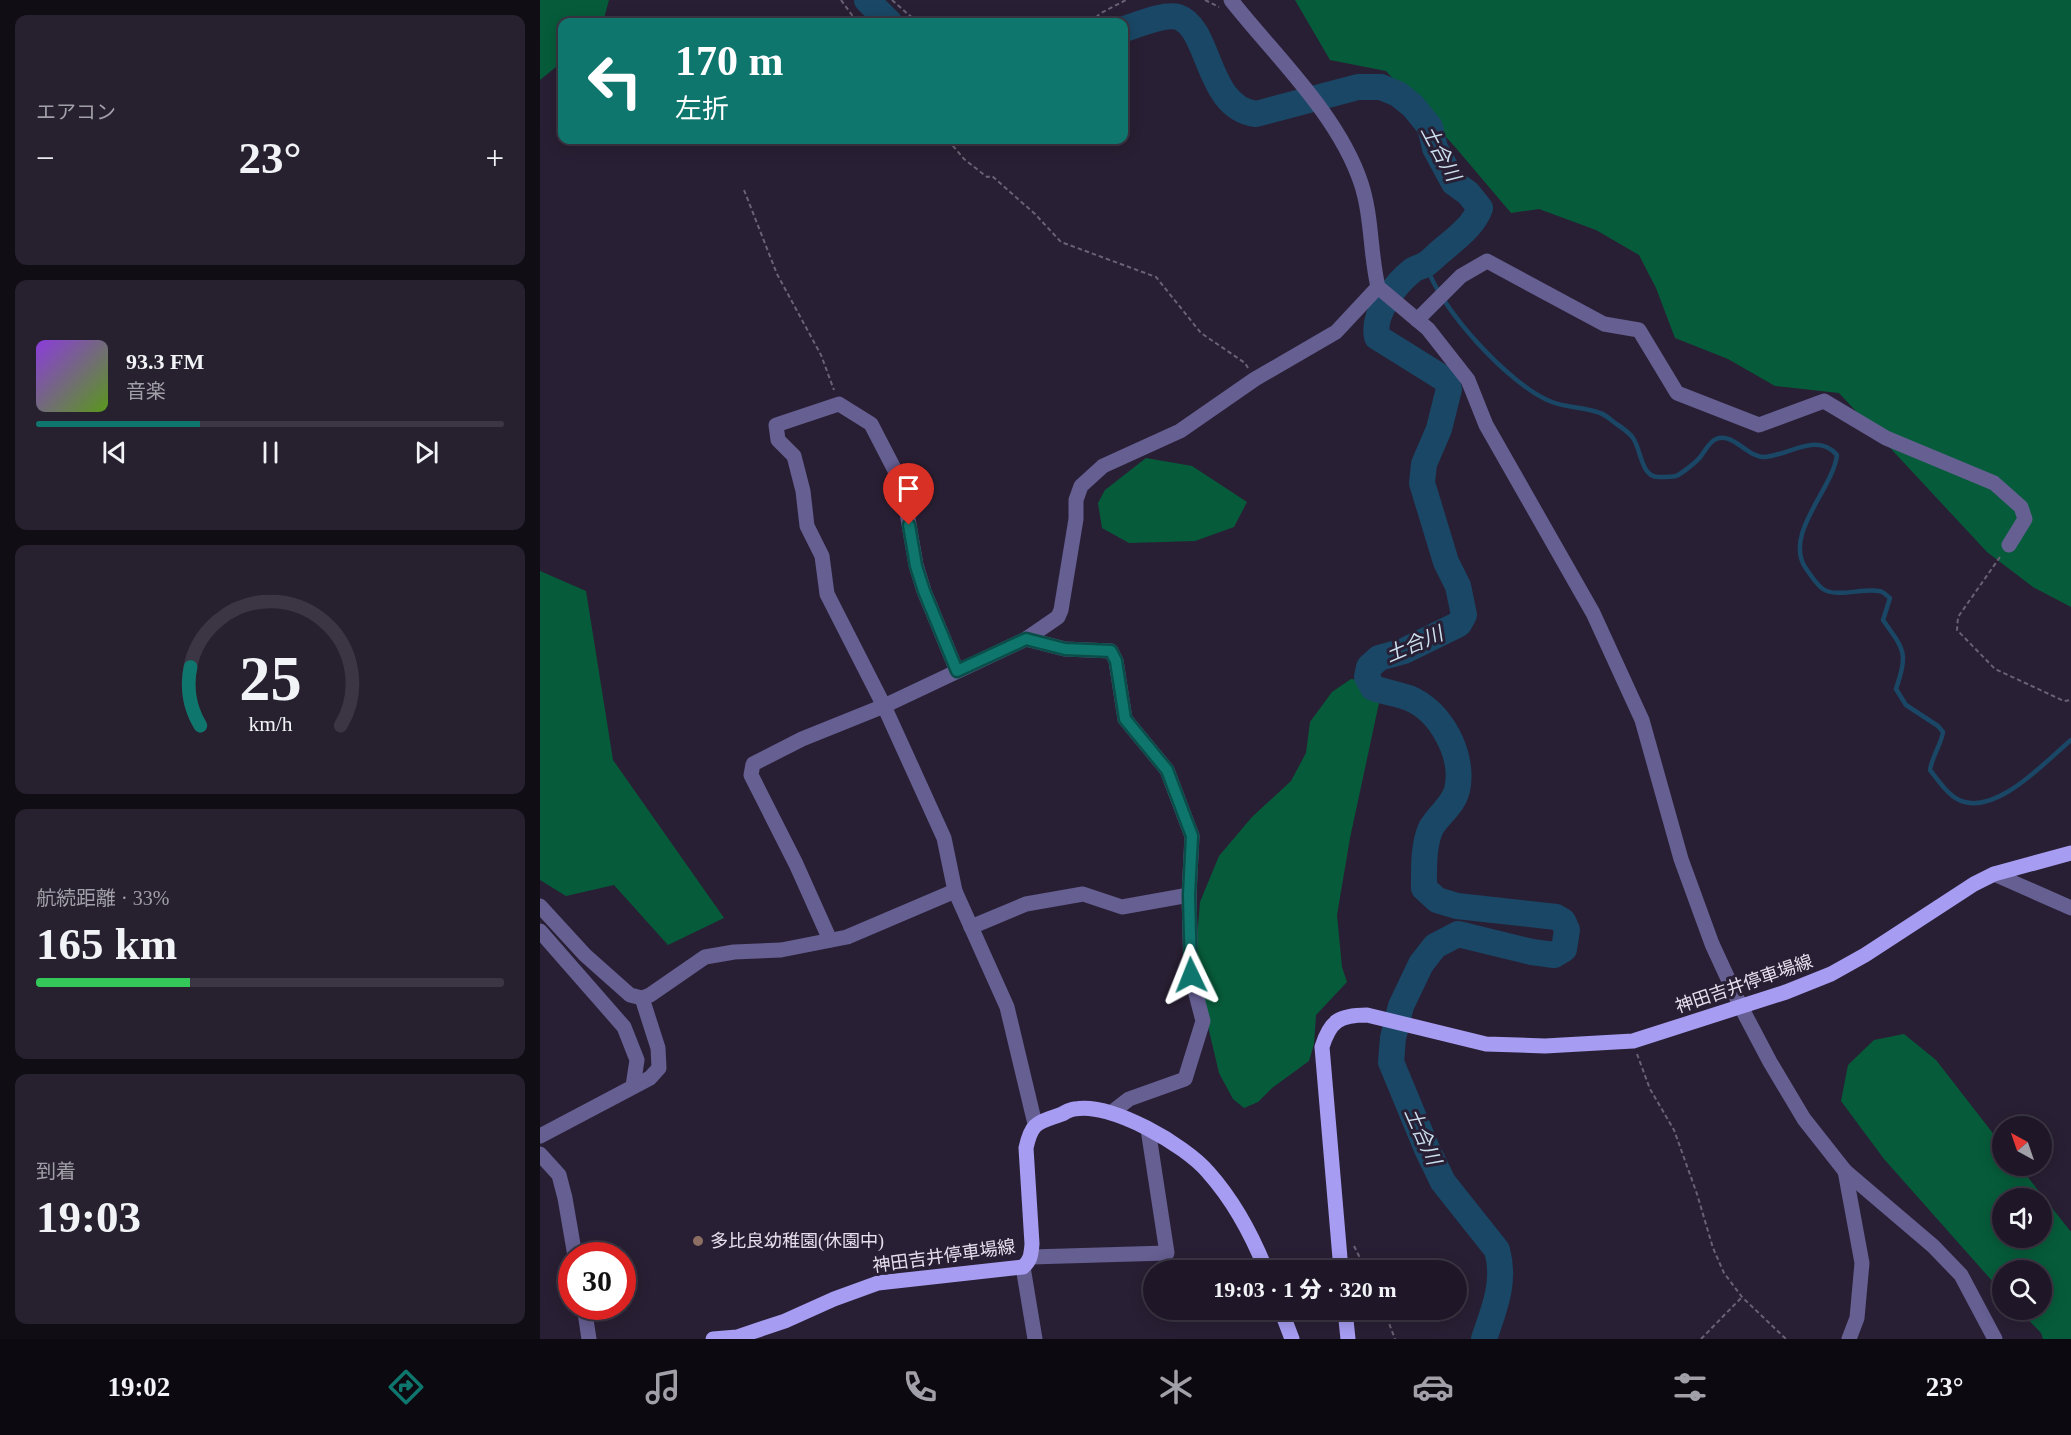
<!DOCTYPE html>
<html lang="ja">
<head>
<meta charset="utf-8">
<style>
  :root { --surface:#1f1727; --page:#27202f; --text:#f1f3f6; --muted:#a19fa7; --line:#3c3644; --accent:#0f766e }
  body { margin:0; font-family:"Times New Roman","Noto Sans JP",serif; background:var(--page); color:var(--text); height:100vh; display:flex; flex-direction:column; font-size:22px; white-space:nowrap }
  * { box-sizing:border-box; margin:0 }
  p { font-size:20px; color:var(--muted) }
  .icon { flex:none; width:33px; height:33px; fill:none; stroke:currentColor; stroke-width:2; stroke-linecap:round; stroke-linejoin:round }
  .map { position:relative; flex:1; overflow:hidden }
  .sheet { display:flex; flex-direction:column; gap:15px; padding:15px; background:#110d15; width:540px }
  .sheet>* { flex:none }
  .banner { position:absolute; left:18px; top:18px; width:570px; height:126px; border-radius:12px; box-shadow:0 3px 15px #0003,0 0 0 2px var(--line); background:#0f766e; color:#fff; overflow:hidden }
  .needle { width:39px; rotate:320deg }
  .controls { position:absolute; left:1452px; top:1116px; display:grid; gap:12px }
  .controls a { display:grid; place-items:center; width:60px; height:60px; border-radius:50%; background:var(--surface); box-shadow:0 3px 15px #0003,0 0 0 2px var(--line); font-size:30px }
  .speed { position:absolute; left:18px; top:1242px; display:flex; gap:12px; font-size:30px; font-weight:700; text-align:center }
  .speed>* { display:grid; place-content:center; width:78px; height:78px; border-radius:50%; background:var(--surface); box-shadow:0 3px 15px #0003,0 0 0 2px var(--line); line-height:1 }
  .speed .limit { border:9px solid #d22; background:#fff; color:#111 }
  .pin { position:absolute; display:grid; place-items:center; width:51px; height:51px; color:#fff; margin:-62px -26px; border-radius:50% 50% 50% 0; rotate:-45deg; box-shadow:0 0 6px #0007 }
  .pin .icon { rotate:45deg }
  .me { position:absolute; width:66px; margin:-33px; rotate:358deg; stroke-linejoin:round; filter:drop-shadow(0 0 4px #0008) }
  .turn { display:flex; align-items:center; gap:21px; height:126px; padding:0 18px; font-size:27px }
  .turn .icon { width:78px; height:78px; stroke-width:2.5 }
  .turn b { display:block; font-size:42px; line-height:51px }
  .big { font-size:45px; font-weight:800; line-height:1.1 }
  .sheet .card { flex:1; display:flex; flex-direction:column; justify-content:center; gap:9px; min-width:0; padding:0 21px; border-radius:12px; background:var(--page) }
  .sheet .dial { align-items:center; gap:0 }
  .dial svg { height:156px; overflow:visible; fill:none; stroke:var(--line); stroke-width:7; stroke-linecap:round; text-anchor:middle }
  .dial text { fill:var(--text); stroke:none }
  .song { display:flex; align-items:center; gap:18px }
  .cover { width:72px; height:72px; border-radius:9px; background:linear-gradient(135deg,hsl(270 70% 55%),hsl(90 70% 35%)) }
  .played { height:6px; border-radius:3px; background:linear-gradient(90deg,var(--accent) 35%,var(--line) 35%) }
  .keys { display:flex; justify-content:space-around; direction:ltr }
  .heat { display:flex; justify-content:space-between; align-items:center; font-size:33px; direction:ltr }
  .charge { height:9px; border-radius:4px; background:linear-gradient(90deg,#34c759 33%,var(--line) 0) }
  .trip { position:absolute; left:603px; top:1260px; width:324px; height:60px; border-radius:30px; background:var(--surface); box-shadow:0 3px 15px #0003,0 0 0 2px var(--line); font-weight:800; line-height:60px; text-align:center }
  .tab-bar { display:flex; height:96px; justify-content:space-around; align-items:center; background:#0c0910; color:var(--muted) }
  .tab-bar .icon { width:42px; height:42px }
  .tab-bar .selected { color:var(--accent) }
  .tab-bar b { font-size:27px; color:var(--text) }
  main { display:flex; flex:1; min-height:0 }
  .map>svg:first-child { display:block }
  .forest { fill:#065c3a; fill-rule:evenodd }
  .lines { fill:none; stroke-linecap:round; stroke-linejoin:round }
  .stream { stroke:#194765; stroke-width:4.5 }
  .river { stroke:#194765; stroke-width:26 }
  .path { stroke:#6a6174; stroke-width:2; stroke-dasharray:4.5 3; stroke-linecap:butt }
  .minor { stroke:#655f92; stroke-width:15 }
  .major { stroke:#a69cf1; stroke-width:15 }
  .route-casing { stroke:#0a4d48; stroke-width:15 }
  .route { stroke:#0f766e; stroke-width:10 }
  .education-dot { fill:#8d6e63; stroke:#291f34; stroke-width:2 }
  .labels { text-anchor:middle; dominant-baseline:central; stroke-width:6; stroke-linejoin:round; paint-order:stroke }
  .street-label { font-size:18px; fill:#e5dfed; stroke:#291f34 }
  .poi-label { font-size:18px; fill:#e5dfed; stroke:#291f34; text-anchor:start }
  .water-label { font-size:20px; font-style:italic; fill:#cbdfee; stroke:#291f34 }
</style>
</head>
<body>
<main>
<section class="sheet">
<div class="card"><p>エアコン</p>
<div class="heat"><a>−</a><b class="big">23°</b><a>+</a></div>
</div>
<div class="card">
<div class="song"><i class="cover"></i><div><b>93.3 FM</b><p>音楽</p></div></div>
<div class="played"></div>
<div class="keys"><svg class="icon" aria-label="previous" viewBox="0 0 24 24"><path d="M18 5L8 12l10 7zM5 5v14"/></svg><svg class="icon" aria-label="pause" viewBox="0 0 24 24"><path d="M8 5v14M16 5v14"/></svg><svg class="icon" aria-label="next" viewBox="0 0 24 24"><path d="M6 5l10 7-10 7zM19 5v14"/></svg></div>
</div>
<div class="card dial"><svg viewBox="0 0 100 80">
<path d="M14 69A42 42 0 1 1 86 69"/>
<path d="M14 69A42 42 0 0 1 9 39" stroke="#0f766e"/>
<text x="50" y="56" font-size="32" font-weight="700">25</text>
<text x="50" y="72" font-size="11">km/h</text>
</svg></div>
<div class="card"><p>航続距離 · 33%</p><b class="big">165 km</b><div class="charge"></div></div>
<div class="card"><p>到着</p><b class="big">19:03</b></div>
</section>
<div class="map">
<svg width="1531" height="1339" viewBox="0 0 1531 1339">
  <rect width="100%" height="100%" fill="#291f34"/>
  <!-- forest -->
  <g class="forest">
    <polygon points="0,0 69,0 63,22 22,22 22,62 0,80"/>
    <polygon points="755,0 1531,0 1531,607 1493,587 1447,552 1299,393 1235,386 1188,359 1135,338 1116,288 1099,255 1056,230 999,209 971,213 916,148 846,71 790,60"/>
    <polygon points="606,458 652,466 707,502 694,527 655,541 589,543 562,528 558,503 565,490"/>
    <polygon points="0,571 46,591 73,760 184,918 128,945 74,885 26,896 0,880"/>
    <polygon points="811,679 833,682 839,703 810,838 797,915 802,967 807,982 776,1015 774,1044 769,1061 732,1088 718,1102 704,1108 693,1099 679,1073 664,1009 656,952 660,902 679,856 712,817 751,781 766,753 770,722 792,692"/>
    <path d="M 1364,1034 L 1396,1060 L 1462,1145 L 1462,1166 L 1479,1166 L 1531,1232 L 1531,1339 L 1503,1339 L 1501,1333 L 1479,1310 L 1502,1310 L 1502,1270 L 1462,1270 L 1462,1292 L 1344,1159 L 1301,1101 L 1308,1065 L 1334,1040 ZM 1502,1198 L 1502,1238 L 1462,1238 L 1462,1198 Z"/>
  </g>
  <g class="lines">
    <!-- stream -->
    <path class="stream" d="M 886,264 C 898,307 970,386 1012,402 C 1027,408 1045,407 1060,413 C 1066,415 1071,420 1075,423 C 1081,427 1089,432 1093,438 C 1101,449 1101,477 1118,477 C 1123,477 1132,477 1136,476 C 1141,474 1158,461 1161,456 C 1165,451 1169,442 1176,439 C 1193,432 1208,458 1225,457 C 1249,455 1277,432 1297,455 C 1293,489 1244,533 1265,567 C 1269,573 1277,585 1283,589 C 1296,598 1323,588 1339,591 C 1343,591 1347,596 1350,598 L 1343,620 C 1365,651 1368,652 1356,689 L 1366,705 L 1398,726 L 1403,732 C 1401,745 1392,756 1390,770 C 1398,780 1407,794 1419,800 C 1455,817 1505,762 1531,740"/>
    <!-- river -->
    <g class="river">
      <polyline points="327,0 349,22"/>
      <path d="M 584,29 C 597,25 624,13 638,17 C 671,28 666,108 716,114 L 818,87 L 841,87 L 858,94 L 873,106 L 890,127 L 895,148 L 914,183 L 928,193 L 940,208 C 933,227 915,239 900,252 C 895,256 891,261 886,264 C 882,267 877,267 873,270 C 855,284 832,314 837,337 L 906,380 L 909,389 L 899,429 L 884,464 L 882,483 L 906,562 L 918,586 L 924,615 L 919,624 L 864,651 L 839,658 L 829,667 L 827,677 L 833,688 C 845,692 857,694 869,698 C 901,711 925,756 917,790 C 913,806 898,815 891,828 C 883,845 884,870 884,888 L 897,900 L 917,906 L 1016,917 L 1023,921 L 1027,930 L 1024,949 L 1014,955 L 992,952 L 918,934 L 895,946 L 881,964 L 861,1006 L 853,1038 L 851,1062 L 887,1149 L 903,1182 L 957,1250 C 966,1282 954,1309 944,1339"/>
    </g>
    <!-- path -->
    <g class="path">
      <polyline points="301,0 317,22"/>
      <polyline points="352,0 377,22"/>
      <polyline points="665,0 679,7"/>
      <polyline points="550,22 561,13 586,0"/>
      <polyline points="408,140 424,159 447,177 452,176 495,214 521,242 616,277 661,333 705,363 708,368"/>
      <polyline points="204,190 237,274 281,355 294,390"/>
      <polyline points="1460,557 1418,617 1417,630 1455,669 1524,701 1531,700"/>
      <polyline points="1097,1054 1110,1089 1134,1130 1157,1194 1173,1248 1184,1273 1202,1297 1246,1339"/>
      <polyline points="814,1246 826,1270"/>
      <polyline points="844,1310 855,1339"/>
      <polyline points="1161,1339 1202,1297"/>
    </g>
    <!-- minor -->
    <g class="minor">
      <path d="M 691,0 C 735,56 798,114 821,183 C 832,216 830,253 838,287 L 888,329 L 928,380 L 946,425 L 1053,613 L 1102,720 L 1141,859 L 1172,944 L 1201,1007 L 1230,1062 L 1264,1119 L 1305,1171 L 1393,1246 L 1421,1275 L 1455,1339"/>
      <polyline points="877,320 921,276 947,261 1064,324 1099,330 1137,393 1219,425 1284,401 1346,438 1454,483 1481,507 1485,519 1469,545"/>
      <polyline points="486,639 525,649 571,651 576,661 585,719 627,770 652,836 649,895 651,975 663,1021 645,1079 589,1099 571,1113"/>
      <polyline points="417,671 384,591 376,565 362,484 331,424 299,404 236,425 238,440 254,456 263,491 267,526 282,556 287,594 344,706 404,838 415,891 467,1007 495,1124"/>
      <polyline points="1454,874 1531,908"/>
      <polyline points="0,906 45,955 90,995 102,998 110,995 165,957 194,952 241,950 307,937 415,891"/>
      <polyline points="431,927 486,904 543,894 582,907 649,895"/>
      <polyline points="0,931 84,1027 97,1060 93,1086"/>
      <polyline points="290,940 256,864 211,775 213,764 262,739 344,706 486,639 518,617 521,610 536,519 536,500 541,486 563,466 640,431 715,379 796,332 838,287"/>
      <polyline points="0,1136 110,1078 119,1068 118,1048 102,998"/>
      <polyline points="0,1154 19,1175 25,1198 35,1256"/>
      <polyline points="1305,1171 1322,1263 1317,1318 1309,1339"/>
      <polyline points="491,1257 627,1253 608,1129"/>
      <polyline points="483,1267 495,1339"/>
      <polyline points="44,1306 49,1339"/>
    </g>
    <!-- major -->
    <g class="major">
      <path d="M 801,1270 L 782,1047 C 790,1021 799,1015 827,1015 L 946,1044 L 1005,1046 L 1093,1041 L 1246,992 L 1291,974 L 1325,955 L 1434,884 L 1454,874 L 1531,853"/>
      <polyline points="741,1310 752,1339"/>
      <polyline points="805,1310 808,1339"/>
      <path d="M 173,1339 L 197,1337 L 245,1321 L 294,1299 L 338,1283 L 483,1267 C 491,1260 491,1254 492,1244 L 486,1148 C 492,1121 498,1123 522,1114 C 526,1112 530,1109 535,1109 C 571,1102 645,1145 668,1172 C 694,1201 712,1235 726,1270"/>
    </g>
  </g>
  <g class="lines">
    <defs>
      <polyline id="route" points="369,525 376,566 384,591 417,671 486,639 525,649 571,651 576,661 585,719 627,770 652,836 649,895 651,975"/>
    </defs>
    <!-- route casing -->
    <use href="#route" class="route-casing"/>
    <!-- route -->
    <use href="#route" class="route"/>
  </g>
  <!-- markers -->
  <circle class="education-dot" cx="158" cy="1241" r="6"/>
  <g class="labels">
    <!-- street labels -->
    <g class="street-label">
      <text transform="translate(1204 984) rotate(-19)">神田吉井停車場線</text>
      <text transform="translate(404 1256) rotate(-8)">神田吉井停車場線</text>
    </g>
    <!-- poi labels -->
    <g class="poi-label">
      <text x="170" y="1241">多比良幼稚園(休園中)</text>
    </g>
    <!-- water labels -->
    <g class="water-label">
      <text transform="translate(901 153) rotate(62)">土合川</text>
      <text transform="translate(874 644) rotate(-23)">土合川</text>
      <text transform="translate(883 1136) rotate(66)">土合川</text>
    </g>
  </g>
</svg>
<div class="controls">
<a><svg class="needle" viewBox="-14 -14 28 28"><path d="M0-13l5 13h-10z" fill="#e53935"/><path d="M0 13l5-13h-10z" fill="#a19fa7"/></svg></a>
<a><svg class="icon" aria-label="sound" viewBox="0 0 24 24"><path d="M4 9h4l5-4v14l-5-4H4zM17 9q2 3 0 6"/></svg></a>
<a><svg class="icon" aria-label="search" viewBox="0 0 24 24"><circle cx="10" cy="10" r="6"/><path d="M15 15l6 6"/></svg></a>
</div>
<div class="speed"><div class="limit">30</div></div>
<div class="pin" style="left:369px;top:525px;background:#d93025"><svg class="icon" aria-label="arrive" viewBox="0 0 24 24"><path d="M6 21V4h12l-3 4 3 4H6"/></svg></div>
<svg class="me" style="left:651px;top:975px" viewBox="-20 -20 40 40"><path d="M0-17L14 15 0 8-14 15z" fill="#0f766e" stroke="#fff" stroke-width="4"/></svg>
<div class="trip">19:03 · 1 分 · 320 m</div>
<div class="banner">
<div class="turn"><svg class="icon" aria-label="left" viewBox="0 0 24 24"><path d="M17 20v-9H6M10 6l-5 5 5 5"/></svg><div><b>170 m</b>左折</div></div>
</div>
</div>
</main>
<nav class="tab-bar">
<b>19:02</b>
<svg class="icon selected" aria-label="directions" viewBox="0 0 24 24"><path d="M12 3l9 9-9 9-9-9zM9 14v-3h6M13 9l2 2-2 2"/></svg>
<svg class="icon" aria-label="music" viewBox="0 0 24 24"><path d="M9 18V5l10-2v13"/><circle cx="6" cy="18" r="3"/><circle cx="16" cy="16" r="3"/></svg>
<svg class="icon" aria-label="phone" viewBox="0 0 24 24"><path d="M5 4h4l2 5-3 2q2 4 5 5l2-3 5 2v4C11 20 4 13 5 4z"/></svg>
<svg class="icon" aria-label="climate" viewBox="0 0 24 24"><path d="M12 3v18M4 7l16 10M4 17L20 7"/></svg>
<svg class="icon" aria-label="car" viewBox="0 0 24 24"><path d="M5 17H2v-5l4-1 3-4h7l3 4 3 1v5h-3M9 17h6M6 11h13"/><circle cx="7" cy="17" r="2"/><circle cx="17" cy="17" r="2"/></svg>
<svg class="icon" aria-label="filters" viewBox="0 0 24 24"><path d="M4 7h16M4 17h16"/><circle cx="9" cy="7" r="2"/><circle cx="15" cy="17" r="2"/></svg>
<b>23°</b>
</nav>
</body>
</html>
